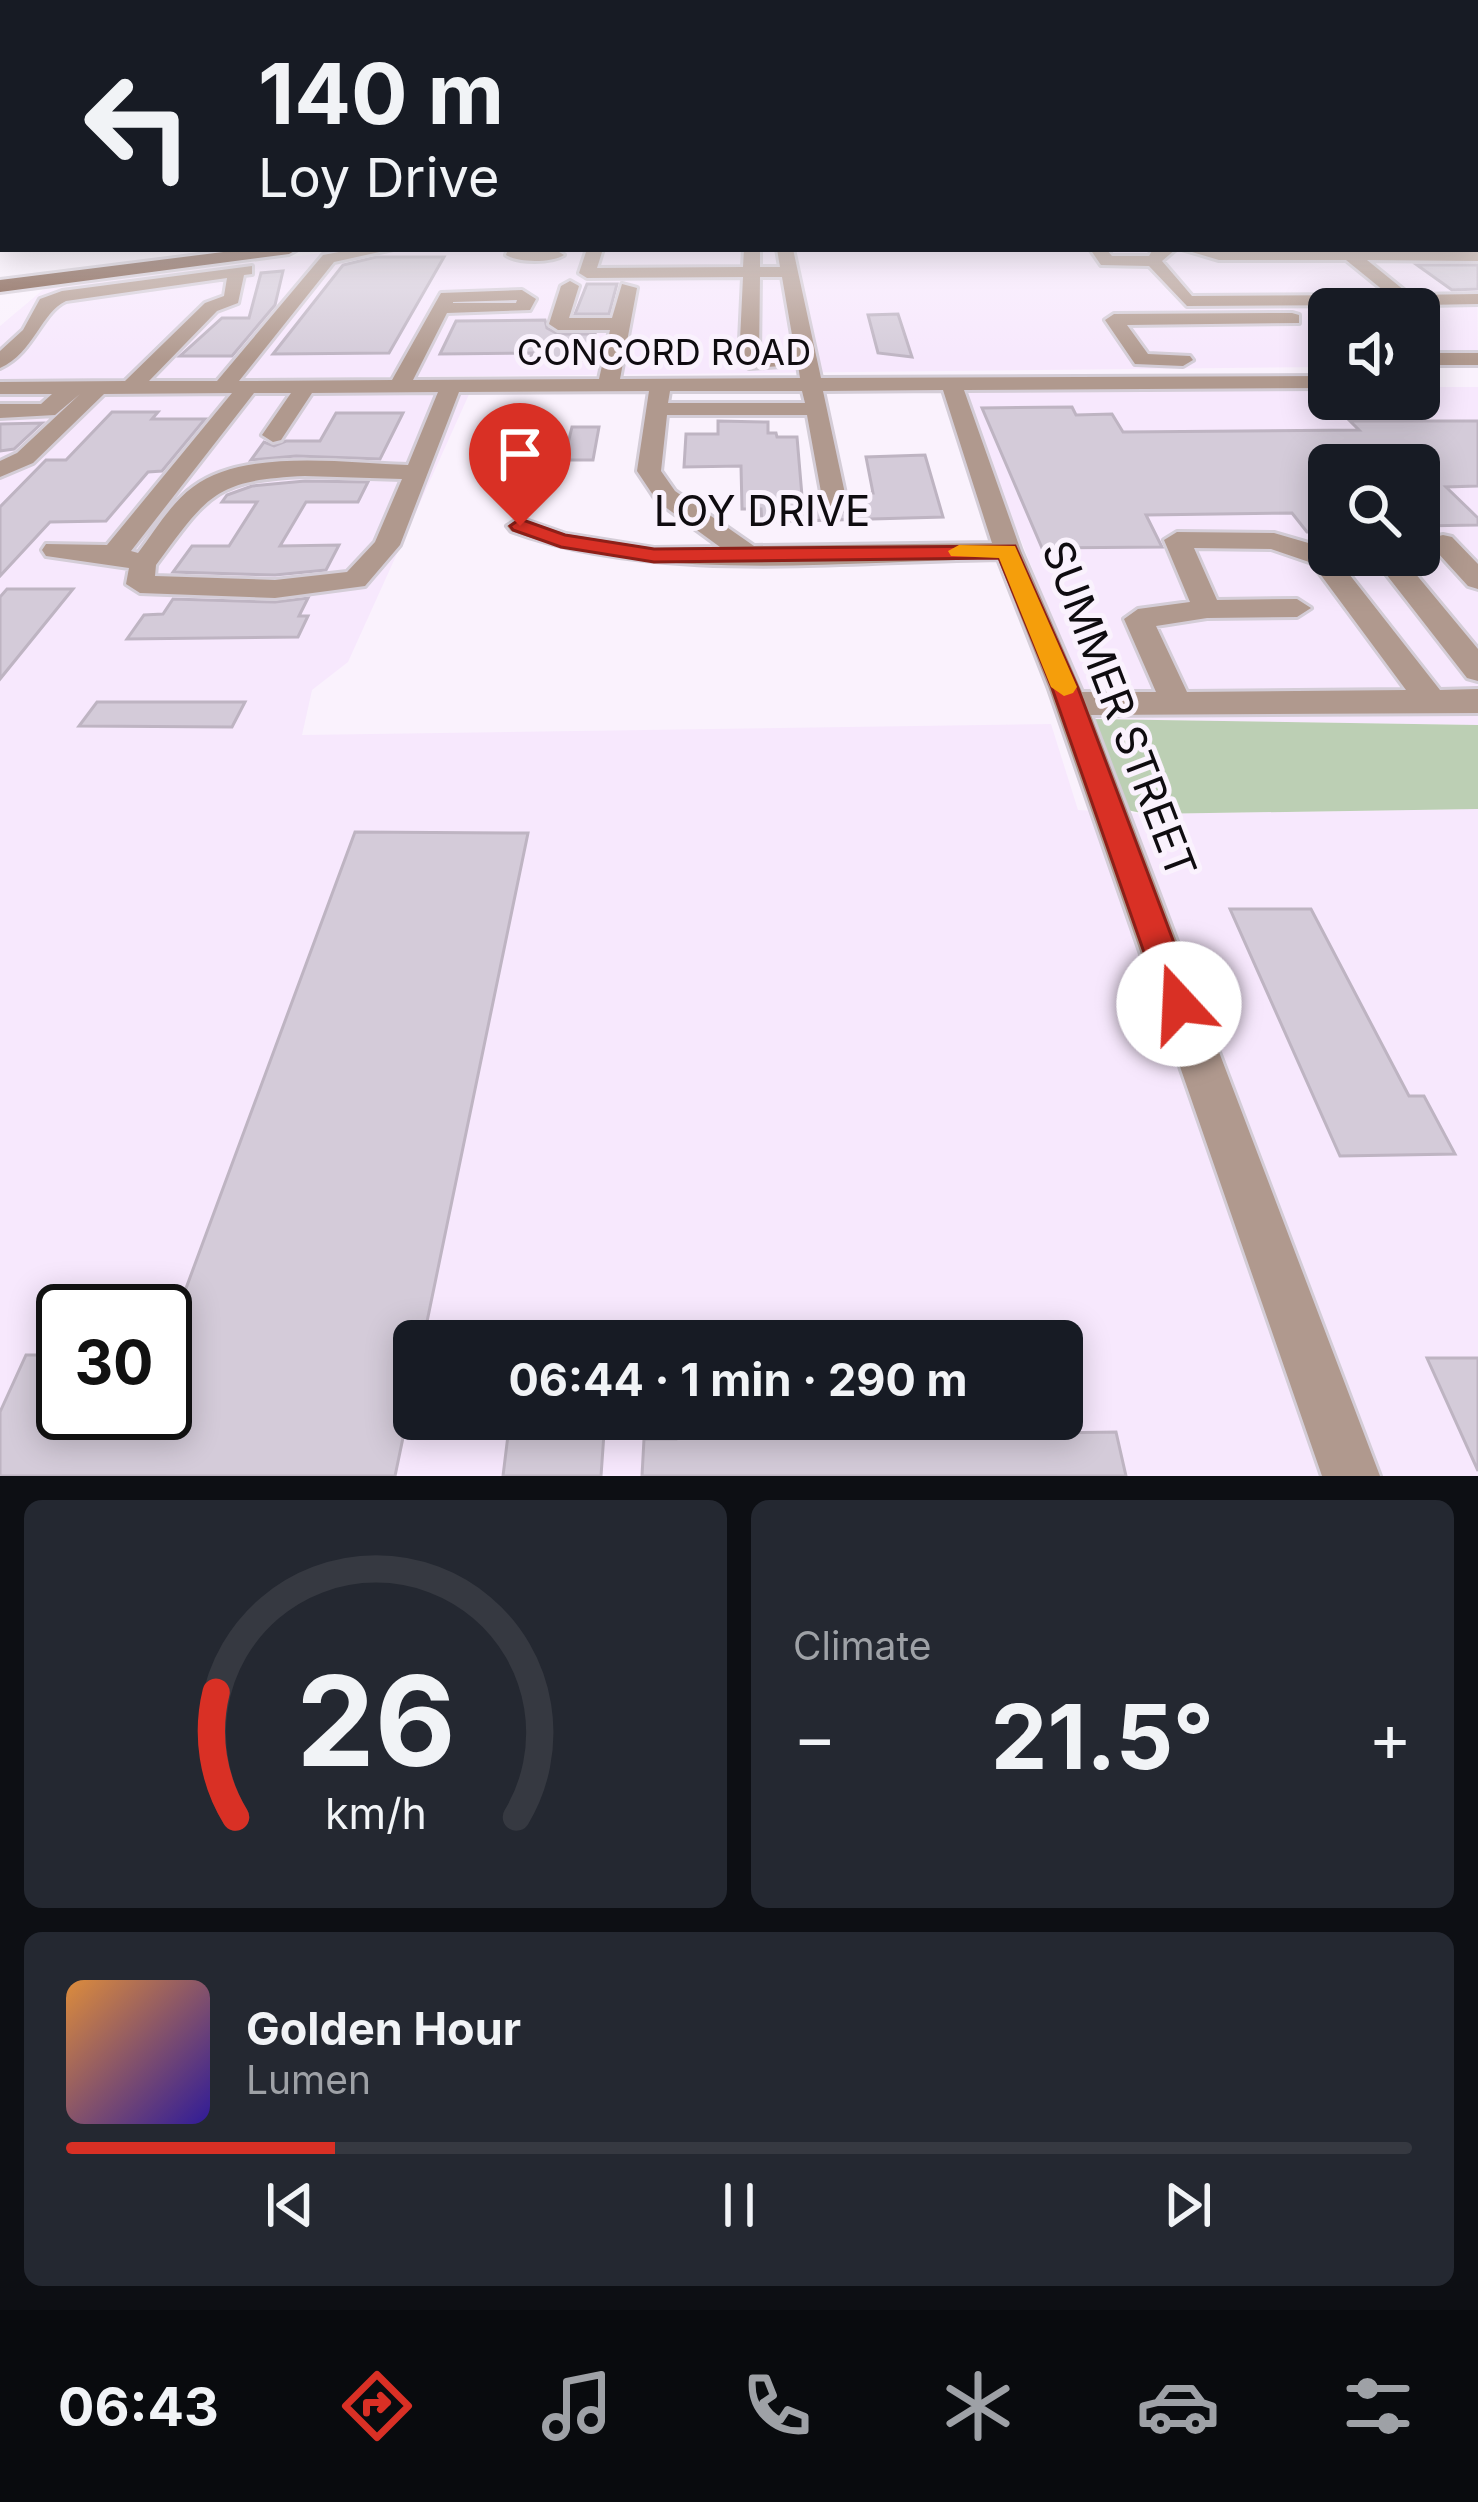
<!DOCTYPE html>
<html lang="en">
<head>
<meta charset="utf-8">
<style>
  :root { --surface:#171b24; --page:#242831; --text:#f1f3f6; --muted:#9ea1a6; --line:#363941; --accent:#d93025 }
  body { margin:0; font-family:Inter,sans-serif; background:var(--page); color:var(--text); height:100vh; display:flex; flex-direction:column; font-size:45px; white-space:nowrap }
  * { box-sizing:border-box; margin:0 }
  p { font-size:39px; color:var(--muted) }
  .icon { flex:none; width:66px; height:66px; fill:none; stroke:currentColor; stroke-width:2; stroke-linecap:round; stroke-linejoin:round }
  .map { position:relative; height:1476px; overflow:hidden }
  .panel { display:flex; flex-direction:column; gap:24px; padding:24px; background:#0d0f14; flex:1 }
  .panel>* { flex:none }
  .banner { position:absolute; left:0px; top:0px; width:1479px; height:252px; box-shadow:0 6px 30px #0003; background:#171b24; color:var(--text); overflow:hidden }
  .fabs { position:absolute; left:1308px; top:288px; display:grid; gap:24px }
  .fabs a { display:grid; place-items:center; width:132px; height:132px; border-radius:18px; background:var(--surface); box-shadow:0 6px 30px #0003; font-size:60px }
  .speed { position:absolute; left:36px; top:1284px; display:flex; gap:24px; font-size:60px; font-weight:700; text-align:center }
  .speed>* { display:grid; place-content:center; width:156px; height:156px; border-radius:50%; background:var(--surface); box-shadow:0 6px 30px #0003; line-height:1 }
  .speed .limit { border:6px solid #111; border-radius:18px; background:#fff; color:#111 }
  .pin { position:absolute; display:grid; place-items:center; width:102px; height:102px; color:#fff; margin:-123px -51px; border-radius:50% 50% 50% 0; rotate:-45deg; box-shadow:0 0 12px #0007 }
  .pin .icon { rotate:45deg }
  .me { position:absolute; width:132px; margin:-66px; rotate:340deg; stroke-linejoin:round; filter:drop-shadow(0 0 9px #0008) }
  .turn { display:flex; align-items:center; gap:42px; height:252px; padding:0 60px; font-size:54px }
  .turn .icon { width:156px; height:156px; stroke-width:2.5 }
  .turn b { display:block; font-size:84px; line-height:102px }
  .big { font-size:90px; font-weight:700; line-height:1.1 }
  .panel .card { flex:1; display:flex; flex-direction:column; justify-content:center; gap:18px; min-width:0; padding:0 42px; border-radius:18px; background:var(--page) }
  .panel .dial { align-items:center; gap:0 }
  .dial svg { height:312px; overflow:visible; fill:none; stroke:var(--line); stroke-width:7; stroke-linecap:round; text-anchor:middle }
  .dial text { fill:var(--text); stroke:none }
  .song { display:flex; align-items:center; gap:36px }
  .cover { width:144px; height:144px; border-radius:18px; background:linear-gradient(135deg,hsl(30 70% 55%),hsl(250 70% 35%)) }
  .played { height:12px; border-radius:6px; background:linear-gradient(90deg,var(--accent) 20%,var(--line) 20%) }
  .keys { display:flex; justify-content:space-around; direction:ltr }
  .heat { display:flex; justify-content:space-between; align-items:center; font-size:66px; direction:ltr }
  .panel .tiles { flex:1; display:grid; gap:24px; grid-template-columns:1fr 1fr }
  .card:last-child { grid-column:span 2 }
  .trip { position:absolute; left:393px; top:1320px; width:690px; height:120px; border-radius:18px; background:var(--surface); box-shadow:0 6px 30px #0003; font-weight:700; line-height:120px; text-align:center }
  .tab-bar { display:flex; height:192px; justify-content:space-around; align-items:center; background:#090b0e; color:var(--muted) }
  .tab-bar .icon { width:84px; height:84px }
  .tab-bar .active { color:var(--accent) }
  .tab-bar b { font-size:54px; color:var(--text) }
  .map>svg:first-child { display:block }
  .built { fill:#f7e8fd; fill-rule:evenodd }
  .green { fill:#bccfb4 }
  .building { fill:#d4cbd9; stroke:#beb4c2; stroke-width:3 }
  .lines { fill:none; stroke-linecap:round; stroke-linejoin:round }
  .minor-casing { stroke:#d4cdd7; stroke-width:6 }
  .major-casing { stroke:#d4cdd7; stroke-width:6 }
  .minor { fill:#b0998e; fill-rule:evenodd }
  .major { fill:#744e3b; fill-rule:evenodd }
  .route { fill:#d93025; stroke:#8d1f18; stroke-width:3 }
  .slow { fill:#f59e0b }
  .labels { text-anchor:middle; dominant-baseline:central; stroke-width:10; stroke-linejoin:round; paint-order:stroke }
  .far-street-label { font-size:36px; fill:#0f0c10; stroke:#faf2fd }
  .street-label { font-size:42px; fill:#0f0c10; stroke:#faf2fd }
</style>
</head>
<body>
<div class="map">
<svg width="1478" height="1476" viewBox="0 0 1478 1476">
  <rect width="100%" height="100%" fill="#faf2fd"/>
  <!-- built -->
  <g class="built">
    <polygon points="1476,154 1478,366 1419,367 1419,309 1329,309 1329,367 0,381 0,326 44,289 353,249 1476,249"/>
    <path d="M 1329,387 L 1329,399 L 1419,399 L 1419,387 L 1478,387 L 1478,725 L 1092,719 L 964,397 L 972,389 ZM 1329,465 L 1419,465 L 1419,555 L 1329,555 Z"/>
    <path d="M 471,390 L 348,662 L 312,690 L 302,735 L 1051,724 L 1078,810 L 1146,814 L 1478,809 L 1478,1476 L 0,1476 L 0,394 ZM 63,1311 L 165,1311 L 165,1413 L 63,1413 ZM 414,1341 L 1062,1341 L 1062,1419 L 414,1419 Z"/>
  </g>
  <!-- green -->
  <polygon class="green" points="1092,719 1478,725 1478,809 1146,814 1127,810"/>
  <!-- building -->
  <g class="building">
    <polygon points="376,257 444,257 389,353 273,354 343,265"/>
    <polygon points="1417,265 1478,265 1478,289 1452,290"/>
    <polygon points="283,271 275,305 232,356 180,356 222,318 249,318 261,273"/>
    <polygon points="587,284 617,284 609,314 575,314"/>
    <polygon points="898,314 912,357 878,353 868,315"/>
    <polygon points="545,320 547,328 558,334 595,334 589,360 530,360 532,353 440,354 456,321"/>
    <polygon points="1072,407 1076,415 1112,414 1123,432 1359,430 1350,421 1478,421 1478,486 1446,487 1478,518 1478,525 1419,526 1419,465 1329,465 1329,532 1307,532 1292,513 1146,515 1162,547 1042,548 982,408"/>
    <polygon points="112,412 158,412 152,419 205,419 162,471 148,472 106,521 50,522 0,576 0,507 46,460 66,460"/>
    <polygon points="336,413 403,413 380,459 296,456 251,460 264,442 274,446 286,441 320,441"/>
    <polygon points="718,421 768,422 768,433 776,433 777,437 797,437 802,496 817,496 821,507 833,514 848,510 850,493 873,493 866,457 925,455 943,517 762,522 761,509 742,509 741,466 684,467 686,434 718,434"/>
    <polygon points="42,423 14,449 0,451 0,424"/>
    <polygon points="572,427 599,427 593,460 564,460"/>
    <polygon points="305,481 368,482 358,502 306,502 280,546 339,545 326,570 275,575 173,572 192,546 229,546 257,502 222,502 227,495 252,486"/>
    <polygon points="7,589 73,589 0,679 0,597"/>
    <polygon points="308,598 299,616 308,616 298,637 127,639 144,615 163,614 173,599 275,602"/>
    <polygon points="97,702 245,702 232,727 79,726"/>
    <polygon points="355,832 528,833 423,1341 414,1341 414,1385 395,1476 0,1476 0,1412 26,1355 63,1355 63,1413 165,1413 165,1345"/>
    <polygon points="1230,909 1311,909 1409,1096 1424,1096 1455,1154 1340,1156"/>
    <polygon points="1427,1358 1478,1358 1478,1471"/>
    <polygon points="510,1419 605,1419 601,1476 503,1476"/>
    <polygon points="677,1419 712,1419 712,1438 1116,1432 1126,1476 642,1476 644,1439 676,1439"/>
  </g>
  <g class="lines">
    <defs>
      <g id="minor">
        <rect x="1476" y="154" width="2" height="4"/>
        <polygon points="3,160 3,168 0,169 0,161"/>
        <rect x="0" y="193" width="3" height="8"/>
        <rect x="1476" y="222" width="2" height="10"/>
        <polygon points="3,235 3,248 0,249 0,236"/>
        <path d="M 355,249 L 393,249 L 334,262 L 239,381 L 392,380 L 441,293 L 522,290 L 536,299 L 530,310 L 447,313 L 413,380 L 599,379 L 610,330 L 558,330 L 549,324 L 561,286 L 570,281 L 579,286 L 569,318 L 612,318 L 622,284 L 637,288 L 620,379 L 800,378 L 798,365 L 749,368 L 739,362 L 743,277 L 587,278 L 579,273 L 587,249 L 603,249 L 597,268 L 743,267 L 744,249 L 760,249 L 760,267 L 780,267 L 777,249 L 793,249 L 821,378 L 1329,376 L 1329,388 L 964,390 L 1021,551 L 1082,692 L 1156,692 L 1124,619 L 1138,609 L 1190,602 L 1164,540 L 1177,532 L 1274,533 L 1329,549 L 1329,555 L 1400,555 L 1478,649 L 1478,681 L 1467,678 L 1379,565 L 1342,565 L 1440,690 L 1478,689 L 1478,713 L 1091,715 L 1380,1476 L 1322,1476 L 1049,689 L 998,559 C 845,561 654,584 511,531 L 507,526 L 520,518 L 566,534 L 654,548 L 720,547 L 657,501 L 637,471 L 649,391 L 459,392 L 400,545 L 365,586 L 275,598 L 140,593 L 126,584 L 129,568 L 46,556 L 42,550 L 46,544 L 107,545 L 232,393 L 104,394 L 33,463 L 0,477 L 0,461 L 17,453 L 80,394 L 55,415 L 0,418 L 0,404 L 41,404 L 52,394 L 0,394 L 0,382 L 125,381 L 205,303 L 224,296 L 227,278 L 66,301 C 41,312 34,353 0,368 L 0,351 L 23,330 L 40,299 L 62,291 L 252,266 L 252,274 L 244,275 L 238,303 L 217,311 L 149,381 L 217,381 L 323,255 ZM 760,277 L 782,277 L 796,358 L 759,356 ZM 517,300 L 516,303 L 453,303 L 453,302 ZM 943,390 L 992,543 L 754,546 L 675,491 L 661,471 L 667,415 L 807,415 L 823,503 L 835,510 L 844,508 L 847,503 L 823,391 ZM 670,391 L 802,391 L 805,403 L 668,403 ZM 438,392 L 408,465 C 346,463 244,448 193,487 C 170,504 155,531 138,553 L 131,551 L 254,393 L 291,393 L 262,435 L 273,442 L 281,440 L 312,393 ZM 305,476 L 402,479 L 375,542 L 347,572 L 275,580 L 155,576 L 156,565 C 208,495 214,480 305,476 ZM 1194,548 L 1271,549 L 1312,563 L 1406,690 L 1187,692 L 1156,626 L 1207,618 L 1297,617 L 1311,608 L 1297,599 L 1217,600 Z"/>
        <path d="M 508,249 L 556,250 L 564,255 C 551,263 519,263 506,255 Z"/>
        <polygon points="1090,249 1106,249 1112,256 1149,256 1153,249 1176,249 1162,261 1192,296 1389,295 1346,260 1219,260 1182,249 1478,251 1478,261 1367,260 1410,295 1478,294 1478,304 1424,305 1427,309 1419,314 1419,309 1402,305 1187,306 1149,266 1101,265"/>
        <polygon points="1292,313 1299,315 1299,323 1127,325 1148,354 1190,356 1193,360 1183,366 1135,364 1105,320 1114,314"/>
        <rect x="1419" y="353" width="59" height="12"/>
        <polygon points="1443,535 1452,537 1478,564 1478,589 1468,586 1437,552 1411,555 1419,555 1419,541"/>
      </g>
      <polygon id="major" points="247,249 298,249 289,254 0,292 0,280"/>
    </defs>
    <!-- minor casing -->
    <use href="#minor" class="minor-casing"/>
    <!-- major casing -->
    <use href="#major" class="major-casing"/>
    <!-- minor -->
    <use href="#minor" class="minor"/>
    <!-- major -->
    <use href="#major" class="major"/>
  </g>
  <!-- sky -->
  <linearGradient id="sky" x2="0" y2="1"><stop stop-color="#79add9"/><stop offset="0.43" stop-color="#fdf9fe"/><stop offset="1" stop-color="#fdf9fe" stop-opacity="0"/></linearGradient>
  <rect width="1478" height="360" fill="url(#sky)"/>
  <!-- route -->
  <polygon class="route" points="520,519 565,535 654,549 1015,546 1078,688 1197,1004 1192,1016 1179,1021 1167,1016 1162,1004 1052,688 999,558 654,562 561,547 513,530 510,526"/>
  <!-- slow -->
  <polygon class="slow" points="959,545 1015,546 1077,687 1073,693 1064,696 1051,687 999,558 951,556 948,551"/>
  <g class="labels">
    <!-- far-street labels -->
    <g class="far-street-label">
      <text x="664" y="352">CONCORD ROAD</text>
    </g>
    <!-- street labels -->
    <g class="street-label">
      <text x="762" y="510">LOY DRIVE</text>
      <text transform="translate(1120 709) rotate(69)">SUMMER STREET</text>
    </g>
  </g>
</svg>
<div class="fabs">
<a><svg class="icon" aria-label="sound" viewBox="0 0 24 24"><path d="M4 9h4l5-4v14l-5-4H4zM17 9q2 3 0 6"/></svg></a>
<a><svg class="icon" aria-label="search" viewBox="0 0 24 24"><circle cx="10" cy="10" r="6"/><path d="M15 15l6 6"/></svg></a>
</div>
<div class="speed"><div class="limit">30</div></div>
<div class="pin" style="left:520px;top:526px;background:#d93025"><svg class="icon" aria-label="arrive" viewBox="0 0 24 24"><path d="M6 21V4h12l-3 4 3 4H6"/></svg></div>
<svg class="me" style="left:1179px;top:1004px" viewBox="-20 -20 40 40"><circle r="19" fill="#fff"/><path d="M0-13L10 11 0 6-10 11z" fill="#d93025"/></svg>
<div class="trip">06:44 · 1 min · 290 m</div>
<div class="banner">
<div class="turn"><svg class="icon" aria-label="left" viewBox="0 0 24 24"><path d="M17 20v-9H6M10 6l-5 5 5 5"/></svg><div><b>140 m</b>Loy Drive</div></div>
</div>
</div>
<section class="panel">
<div class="tiles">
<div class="card dial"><svg viewBox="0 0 100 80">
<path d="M14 69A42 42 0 1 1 86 69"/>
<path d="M14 69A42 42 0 0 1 9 37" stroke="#d93025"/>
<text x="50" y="56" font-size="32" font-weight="700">26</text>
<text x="50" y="72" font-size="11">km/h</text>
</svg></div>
<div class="card"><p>Climate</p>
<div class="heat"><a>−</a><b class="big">21.5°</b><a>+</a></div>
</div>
<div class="card">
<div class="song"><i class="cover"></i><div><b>Golden Hour</b><p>Lumen</p></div></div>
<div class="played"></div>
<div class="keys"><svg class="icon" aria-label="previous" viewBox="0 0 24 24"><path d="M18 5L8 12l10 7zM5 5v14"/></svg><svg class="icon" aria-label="pause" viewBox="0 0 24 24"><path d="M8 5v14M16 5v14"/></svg><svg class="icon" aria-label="next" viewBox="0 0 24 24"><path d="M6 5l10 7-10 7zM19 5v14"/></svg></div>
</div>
</div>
</section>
<nav class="tab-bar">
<b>06:43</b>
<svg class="icon active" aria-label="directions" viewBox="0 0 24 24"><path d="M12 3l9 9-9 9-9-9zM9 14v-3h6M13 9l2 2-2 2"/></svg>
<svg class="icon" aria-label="music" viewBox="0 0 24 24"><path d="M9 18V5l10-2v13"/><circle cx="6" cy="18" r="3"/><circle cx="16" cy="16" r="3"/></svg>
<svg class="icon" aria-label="phone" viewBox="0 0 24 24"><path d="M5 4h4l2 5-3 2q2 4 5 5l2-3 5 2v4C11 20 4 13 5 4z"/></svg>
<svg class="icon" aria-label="climate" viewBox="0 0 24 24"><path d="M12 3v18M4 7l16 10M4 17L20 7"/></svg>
<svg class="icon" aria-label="car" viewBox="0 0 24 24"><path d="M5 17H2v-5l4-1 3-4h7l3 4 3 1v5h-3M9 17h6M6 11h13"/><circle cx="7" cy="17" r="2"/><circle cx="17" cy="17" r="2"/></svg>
<svg class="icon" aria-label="filters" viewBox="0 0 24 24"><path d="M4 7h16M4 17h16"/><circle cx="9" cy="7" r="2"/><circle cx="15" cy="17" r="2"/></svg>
</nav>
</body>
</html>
